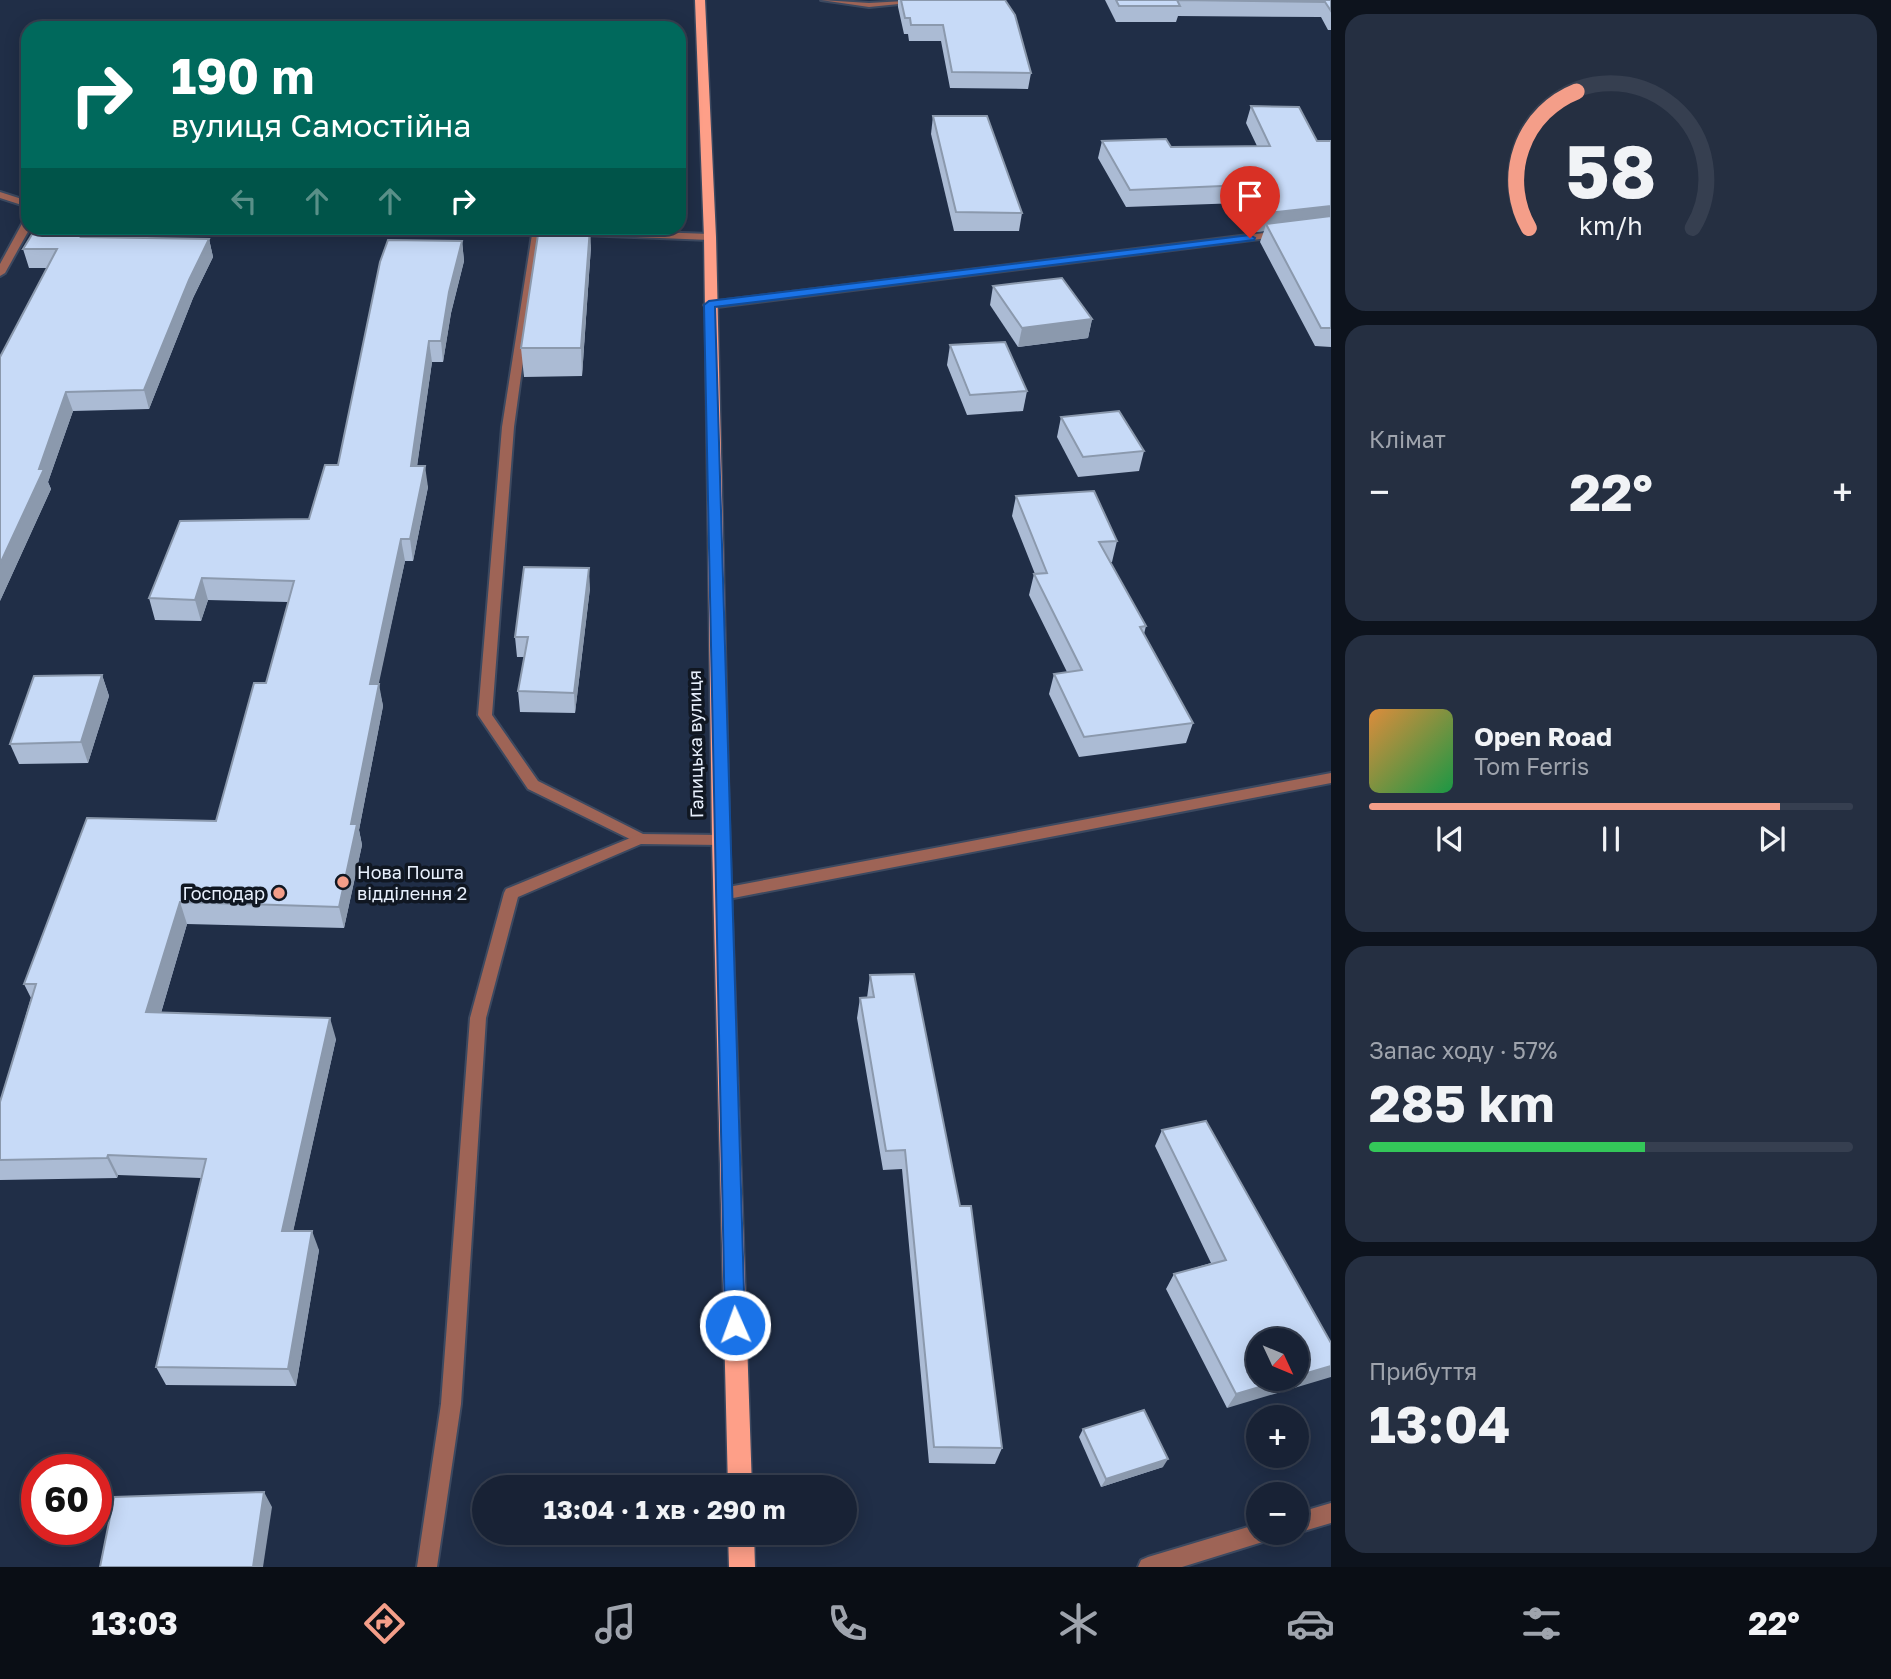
<!DOCTYPE html>
<html lang="uk">
<head>
<meta charset="utf-8">
<style>
  :root { --surface:#182235; --page:#252f41; --text:#f1f3f6; --muted:#9fa4ad; --line:#363f50; --accent:#f49e89 }
  body { margin:0; font-family:"Golos Text",sans-serif; background:var(--page); color:var(--text); height:100vh; display:flex; flex-direction:column; font-size:26px; white-space:nowrap }
  * { box-sizing:border-box; margin:0 }
  p { font-size:23px; color:var(--muted) }
  .icon { flex:none; width:38px; height:38px; fill:none; stroke:currentColor; stroke-width:2; stroke-linecap:round; stroke-linejoin:round }
  .map { position:relative; flex:1; overflow:hidden }
  .drawer { display:flex; flex-direction:column; gap:14px; padding:14px; background:#0d131d; width:560px }
  .drawer>* { flex:none }
  .banner { position:absolute; left:21px; top:21px; width:665px; height:214px; border-radius:21px; box-shadow:0 4px 18px #0003,0 0 0 2px var(--line); background:#00695c; color:#fff; overflow:hidden }
  .needle { width:46px; rotate:134deg }
  .fabs { position:absolute; left:1246px; top:1328px; display:grid; gap:14px }
  .fabs a { display:grid; place-items:center; width:63px; height:63px; border-radius:50%; background:var(--surface); box-shadow:0 4px 18px #0003,0 0 0 2px var(--line); font-size:35px }
  .speed { position:absolute; left:21px; top:1454px; display:flex; gap:14px; font-size:35px; font-weight:700; text-align:center }
  .speed>* { display:grid; place-content:center; width:91px; height:91px; border-radius:50%; background:var(--surface); box-shadow:0 4px 18px #0003,0 0 0 2px var(--line); line-height:1 }
  .speed .limit { border:10px solid #d22; background:#fff; color:#111 }
  .pin { position:absolute; display:grid; place-items:center; width:60px; height:60px; color:#fff; margin:-72px -30px; border-radius:50% 50% 50% 0; rotate:-45deg; box-shadow:0 0 7px #0007 }
  .pin .icon { rotate:45deg }
  .me { position:absolute; width:77px; margin:-38px; rotate:358deg; stroke-linejoin:round; filter:drop-shadow(0 0 5px #0008) }
  .turn { display:flex; align-items:center; gap:24px; height:147px; padding:0 35px; font-size:32px }
  .turn .icon { width:91px; height:91px; stroke-width:2.5 }
  .turn b { display:block; font-size:49px; line-height:60px }
  .lanes { display:flex; align-items:center; height:66px; padding:0 35px; background:#0003; justify-content:center; gap:35px; direction:ltr }
  .lanes .off { opacity:.35 }
  .big { font-size:52px; font-weight:700; line-height:1.1 }
  .drawer .card { flex:1; display:flex; flex-direction:column; justify-content:center; gap:10px; min-width:0; padding:0 24px; border-radius:21px; background:var(--page) }
  .drawer .dial { align-items:center; gap:0 }
  .dial svg { height:182px; overflow:visible; fill:none; stroke:var(--line); stroke-width:7; stroke-linecap:round; text-anchor:middle }
  .dial text { fill:var(--text); stroke:none }
  .song { display:flex; align-items:center; gap:21px }
  .cover { width:84px; height:84px; border-radius:10px; background:linear-gradient(135deg,hsl(30 70% 55%),hsl(140 70% 35%)) }
  .played { height:7px; border-radius:4px; background:linear-gradient(90deg,var(--accent) 85%,var(--line) 85%) }
  .keys { display:flex; justify-content:space-around; direction:ltr }
  .heat { display:flex; justify-content:space-between; align-items:center; font-size:38px; direction:ltr }
  .charge { height:10px; border-radius:5px; background:linear-gradient(90deg,#34c759 57%,var(--line) 0) }
  .trip { position:absolute; left:472px; top:1475px; width:385px; height:70px; border-radius:35px; background:var(--surface); box-shadow:0 4px 18px #0003,0 0 0 2px var(--line); font-weight:700; line-height:70px; text-align:center }
  .tabs { display:flex; height:112px; justify-content:space-around; align-items:center; background:#0a0e15; color:var(--muted) }
  .tabs .icon { width:49px; height:49px }
  .tabs .current { color:var(--accent) }
  .tabs b { font-size:32px; color:var(--text) }
  main { display:flex; flex:1; min-height:0 }
  .map>svg:first-child { display:block }
  .lines { fill:none; stroke-linecap:round; stroke-linejoin:round }
  .service-casing { stroke:#3c4960; stroke-width:4 }
  .minor-casing { stroke:#3c4960; stroke-width:4 }
  .primary-casing { stroke:#3c4960; stroke-width:3 }
  .service { fill:#9e6456; fill-rule:evenodd }
  .minor { fill:#9e6456; fill-rule:evenodd }
  .primary { fill:#fe9f88; fill-rule:evenodd }
  .wall { fill:#abbbd4 }
  .shaded-wall { fill:#8b99ad }
  .building { fill:#c7daf7; stroke:#8b99ad; stroke-width:2 }
  .route { fill:#1a73e8; stroke:#114b97; stroke-width:2 }
  .poi-dot { fill:#f49e89; stroke:#101722; stroke-width:2.5 }
  .labels { text-anchor:middle; dominant-baseline:central; stroke-width:7; stroke-linejoin:round; paint-order:stroke }
  .street-label { font-size:18px; fill:#e8f0fd; stroke:#101722 }
  .poi-label { font-size:18px; fill:#e8f0fd; stroke:#101722; text-anchor:start }
</style>
</head>
<body>
<main>
<div class="map">
<svg width="1331" height="1567" viewBox="0 0 1331 1567">
  <rect width="100%" height="100%" fill="#202e47"/>
  <g class="lines">
    <defs>
      <polygon id="service" points="533,228 541,230 514,427 492,715 538,781 645,835 647,839 645,843 640,844 528,789 478,715 502,427"/>
      <g id="minor">
        <polygon points="821,0 869,3 923,0 919,2 869,7"/>
        <polygon points="0,192 28,201 28,207 0,198"/>
        <polygon points="28,219 30,228 5,273 0,276 0,264 23,222"/>
        <polygon points="481,228 544,228 710,234 715,237 710,240 486,231"/>
        <polygon points="1281,231 1284,232 1284,236 709,308 704,305 709,302"/>
        <polygon points="1331,773 1331,783 723,900 718,898 716,894 718,890 723,888"/>
        <polygon points="640,834 721,835 726,836 728,840 726,844 721,845 641,844 518,897 486,1018 461,1404 437,1567 417,1567 441,1404 470,1018 504,893 506,889"/>
        <polygon points="1331,1503 1331,1523 1297,1533 1297,1513"/>
        <polygon points="1258,1524 1258,1533 1272,1533 1269,1540 1182,1567 1138,1567 1141,1560 1148,1557"/>
      </g>
      <g id="primary">
        <polygon points="695,0 705,0 716,237 730,840 752,1488 728,1488 712,840 704,237"/>
        <polygon points="728,1533 754,1533 755,1567 729,1567"/>
      </g>
    </defs>
    <!-- service casing -->
    <use href="#service" class="service-casing"/>
    <!-- minor casing -->
    <use href="#minor" class="minor-casing"/>
    <!-- primary casing -->
    <use href="#primary" class="primary-casing"/>
    <!-- service -->
    <use href="#service" class="service"/>
    <!-- minor -->
    <use href="#minor" class="minor"/>
    <!-- primary -->
    <use href="#primary" class="primary"/>
  </g>
  <!-- wall -->
  <g class="wall">
    <polygon points="898,0 1005,0 1031,73 1028,89 950,88 941,41 909,41 908,34 904,34 898,7"/>
    <polygon points="1105,0 1331,0 1331,30 1328,30 1321,17 1178,16 1176,22 1116,22"/>
    <polygon points="1251,106 1317,141 1331,141 1331,347 1315,346 1260,242 1264,231 1255,232 1240,203 1126,207 1098,158 1102,141 1171,147 1257,146 1246,123"/>
    <polygon points="933,116 1022,213 1019,231 954,231 931,134"/>
    <polygon points="95,237 209,239 213,257 193,298 149,409 73,411 48,482 51,489 0,601 48,268 29,268 23,249"/>
    <polygon points="462,241 464,261 451,313 443,362 432,362 417,466 428,487 413,561 405,561 378,684 383,706 359,830 362,845 344,928 187,924 161,1013 336,1039 293,1231 319,1250 296,1386 166,1385 156,1367 201,1178 118,1175 117,1178 0,1180 0,1102 31,998 24,984 216,821 266,683 288,602 208,600 201,621 155,620 149,598 309,519"/>
    <polygon points="591,246 582,376 524,377 521,348"/>
    <polygon points="993,286 1092,319 1088,338 1018,347 990,305"/>
    <polygon points="950,345 1027,391 1023,411 967,415 947,365"/>
    <polygon points="1061,417 1144,451 1139,471 1078,477 1057,437"/>
    <polygon points="1016,496 1117,541 1112,562 1110,562 1146,626 1144,634 1193,723 1186,743 1079,757 1049,694 1054,674 1067,672 1029,595 1034,574 1035,574 1012,516"/>
    <polygon points="590,588 575,713 520,712 518,691 524,657 517,657 515,637"/>
    <polygon points="102,675 109,696 88,763 19,764 10,744"/>
    <polygon points="870,975 1002,1448 995,1464 929,1463 902,1169 883,1170 857,1018 860,998 867,998"/>
    <polygon points="1162,1130 1331,1343 1227,1408 1166,1289 1174,1274 1211,1263 1155,1146"/>
    <polygon points="1083,1429 1163,1467 1101,1487 1079,1437"/>
  </g>
  <!-- shaded-wall -->
  <g class="shaded-wall">
    <polygon points="1331,206 1331,223 1266,224 1264,231 1255,232 1260,214"/>
    <polygon points="86,228 100,228 86,255 81,237"/>
    <polygon points="590,228 591,246 582,376 581,348"/>
    <polygon points="209,239 213,257 193,298 149,409 144,390 189,280"/>
    <polygon points="462,241 464,261 451,313 443,362 441,341 449,292"/>
    <polygon points="1092,319 1088,338 1018,347 1022,328"/>
    <polygon points="429,341 432,362 414,487 411,466"/>
    <polygon points="66,392 73,411 48,482 51,489 0,601 0,564 39,469"/>
    <polygon points="425,466 428,487 413,561 410,539"/>
    <polygon points="401,539 405,561 374,706 370,684"/>
    <polygon points="589,568 590,588 575,713 574,693"/>
    <polygon points="202,578 208,600 201,621 195,600"/>
    <polygon points="102,675 109,696 88,763 81,742"/>
    <polygon points="379,684 383,706 359,830 362,845 344,928 339,907 351,824"/>
    <polygon points="180,902 187,924 155,1033 146,1012"/>
    <polygon points="330,1018 336,1039 289,1250 282,1231"/>
    <polygon points="108,1155 118,1175 117,1178 107,1158"/>
    <polygon points="312,1231 319,1250 296,1386 288,1369"/>
    <polygon points="1331,1366 1331,1377 1227,1408 1236,1394 1286,1379 1297,1379 1297,1376"/>
    <polygon points="1168,1459 1163,1467 1101,1487 1106,1479"/>
    <polygon points="264,1492 272,1507 263,1567 253,1567"/>
  </g>
  <!-- building -->
  <g class="building">
    <polygon points="901,0 1005,0 1015,15 1031,73 952,72 943,25 911,25 910,18 905,18"/>
    <polygon points="1116,0 1331,0 1331,11 1325,2 1177,0 1180,6 1119,6"/>
    <polygon points="1251,106 1299,107 1317,141 1331,141 1331,206 1260,214 1245,185 1130,190 1102,141 1166,139 1171,147 1270,146"/>
    <polygon points="933,116 987,116 1022,213 956,212"/>
    <polygon points="1331,216 1331,328 1321,328 1266,224"/>
    <polygon points="36,228 86,228 81,237 209,239 189,280 144,390 66,392 39,469 44,469 0,564 0,357 57,249 23,249"/>
    <polygon points="539,228 590,228 581,348 521,348"/>
    <polygon points="388,240 462,241 449,292 441,341 429,341 411,466 425,466 410,539 401,539 370,684 379,684 351,824 357,824 339,907 180,902 146,1012 330,1018 282,1231 312,1231 288,1369 156,1367 206,1159 108,1155 107,1158 0,1160 0,1102 36,984 24,984 87,818 216,821 254,683 266,683 294,581 202,578 195,600 149,598 180,521 309,519 325,465 338,465 380,262"/>
    <polygon points="1062,278 1092,319 1022,328 993,286"/>
    <polygon points="1005,342 1027,391 970,395 950,345"/>
    <polygon points="1119,411 1144,451 1083,457 1061,417"/>
    <polygon points="1094,491 1117,541 1099,542 1146,626 1140,627 1193,723 1084,737 1054,674 1082,670 1034,574 1047,573 1016,496"/>
    <polygon points="524,567 589,568 574,693 518,691 528,637 515,637"/>
    <polygon points="102,675 81,742 10,744 34,676"/>
    <polygon points="914,974 960,1206 971,1206 1002,1448 934,1447 905,1150 886,1151 860,998 874,997 870,975"/>
    <polygon points="1206,1121 1331,1343 1331,1366 1297,1376 1297,1340 1258,1340 1258,1379 1286,1379 1236,1394 1174,1274 1226,1260 1162,1130"/>
    <polygon points="1144,1410 1168,1459 1106,1479 1083,1429"/>
    <polygon points="264,1492 253,1567 100,1567 114,1497"/>
  </g>
  <!-- route -->
  <polygon class="route" points="1250,235 1255,238 1254,240 715,307 745,1325 742,1333 735,1336 728,1333 725,1325 704,305 709,301"/>
  <!-- markers -->
  <g class="poi-dot">
    <circle cx="343" cy="882" r="7"/>
    <circle cx="279" cy="893" r="7"/>
  </g>
  <g class="labels">
    <!-- street labels -->
    <g class="street-label">
      <text transform="translate(695 744) rotate(-91)">Галицька вулиця</text>
    </g>
    <!-- poi labels -->
    <g class="poi-label">
      <text x="357" y="872">Нова Пошта<tspan x="357" dy="21">відділення 2</tspan></text>
      <text x="265" y="893" text-anchor="end">Господар</text>
    </g>
  </g>
</svg>
<div class="fabs">
<a><svg class="needle" viewBox="-14 -14 28 28"><path d="M0-13l5 13h-10z" fill="#e53935"/><path d="M0 13l5-13h-10z" fill="#9fa4ad"/></svg></a>
<a>+</a>
<a>−</a>
</div>
<div class="speed"><div class="limit">60</div></div>
<div class="pin" style="left:1250px;top:238px;background:#d93025"><svg class="icon" aria-label="arrive" viewBox="0 0 24 24"><path d="M6 21V4h12l-3 4 3 4H6"/></svg></div>
<svg class="me" style="left:735px;top:1325px" viewBox="-20 -20 40 40"><circle r="17" fill="#1a73e8" stroke="#fff" stroke-width="3"/><path d="M0-11L8 9 0 5-8 9z" fill="#fff"/></svg>
<div class="trip">13:04 · 1 хв · 290 m</div>
<div class="banner">
<div class="turn"><svg class="icon" aria-label="right" viewBox="0 0 24 24"><path d="M7 20v-9h11M14 6l5 5-5 5"/></svg><div><b>190 m</b>вулиця Самостійна</div></div>
<div class="lanes"><svg class="icon off" aria-label="left" viewBox="0 0 24 24"><path d="M17 20v-9H6M10 6l-5 5 5 5"/></svg><svg class="icon off" aria-label="ahead" viewBox="0 0 24 24"><path d="M12 20V5M6 11l6-6 6 6"/></svg><svg class="icon off" aria-label="ahead" viewBox="0 0 24 24"><path d="M12 20V5M6 11l6-6 6 6"/></svg><svg class="icon" aria-label="right" viewBox="0 0 24 24"><path d="M7 20v-9h11M14 6l5 5-5 5"/></svg></div>
</div>
</div>
<section class="drawer">
<div class="card dial"><svg viewBox="0 0 100 80">
<path d="M14 69A42 42 0 1 1 86 69"/>
<path d="M14 69A42 42 0 0 1 35 9" stroke="#f49e89"/>
<text x="50" y="56" font-size="32" font-weight="700">58</text>
<text x="50" y="72" font-size="11">km/h</text>
</svg></div>
<div class="card"><p>Клімат</p>
<div class="heat"><a>−</a><b class="big">22°</b><a>+</a></div>
</div>
<div class="card">
<div class="song"><i class="cover"></i><div><b>Open Road</b><p>Tom Ferris</p></div></div>
<div class="played"></div>
<div class="keys"><svg class="icon" aria-label="previous" viewBox="0 0 24 24"><path d="M18 5L8 12l10 7zM5 5v14"/></svg><svg class="icon" aria-label="pause" viewBox="0 0 24 24"><path d="M8 5v14M16 5v14"/></svg><svg class="icon" aria-label="next" viewBox="0 0 24 24"><path d="M6 5l10 7-10 7zM19 5v14"/></svg></div>
</div>
<div class="card"><p>Запас ходу · 57%</p><b class="big">285 km</b><div class="charge"></div></div>
<div class="card"><p>Прибуття</p><b class="big">13:04</b></div>
</section>
</main>
<nav class="tabs">
<b>13:03</b>
<svg class="icon current" aria-label="directions" viewBox="0 0 24 24"><path d="M12 3l9 9-9 9-9-9zM9 14v-3h6M13 9l2 2-2 2"/></svg>
<svg class="icon" aria-label="music" viewBox="0 0 24 24"><path d="M9 18V5l10-2v13"/><circle cx="6" cy="18" r="3"/><circle cx="16" cy="16" r="3"/></svg>
<svg class="icon" aria-label="phone" viewBox="0 0 24 24"><path d="M5 4h4l2 5-3 2q2 4 5 5l2-3 5 2v4C11 20 4 13 5 4z"/></svg>
<svg class="icon" aria-label="climate" viewBox="0 0 24 24"><path d="M12 3v18M4 7l16 10M4 17L20 7"/></svg>
<svg class="icon" aria-label="car" viewBox="0 0 24 24"><path d="M5 17H2v-5l4-1 3-4h7l3 4 3 1v5h-3M9 17h6M6 11h13"/><circle cx="7" cy="17" r="2"/><circle cx="17" cy="17" r="2"/></svg>
<svg class="icon" aria-label="filters" viewBox="0 0 24 24"><path d="M4 7h16M4 17h16"/><circle cx="9" cy="7" r="2"/><circle cx="15" cy="17" r="2"/></svg>
<b>22°</b>
</nav>
</body>
</html>
